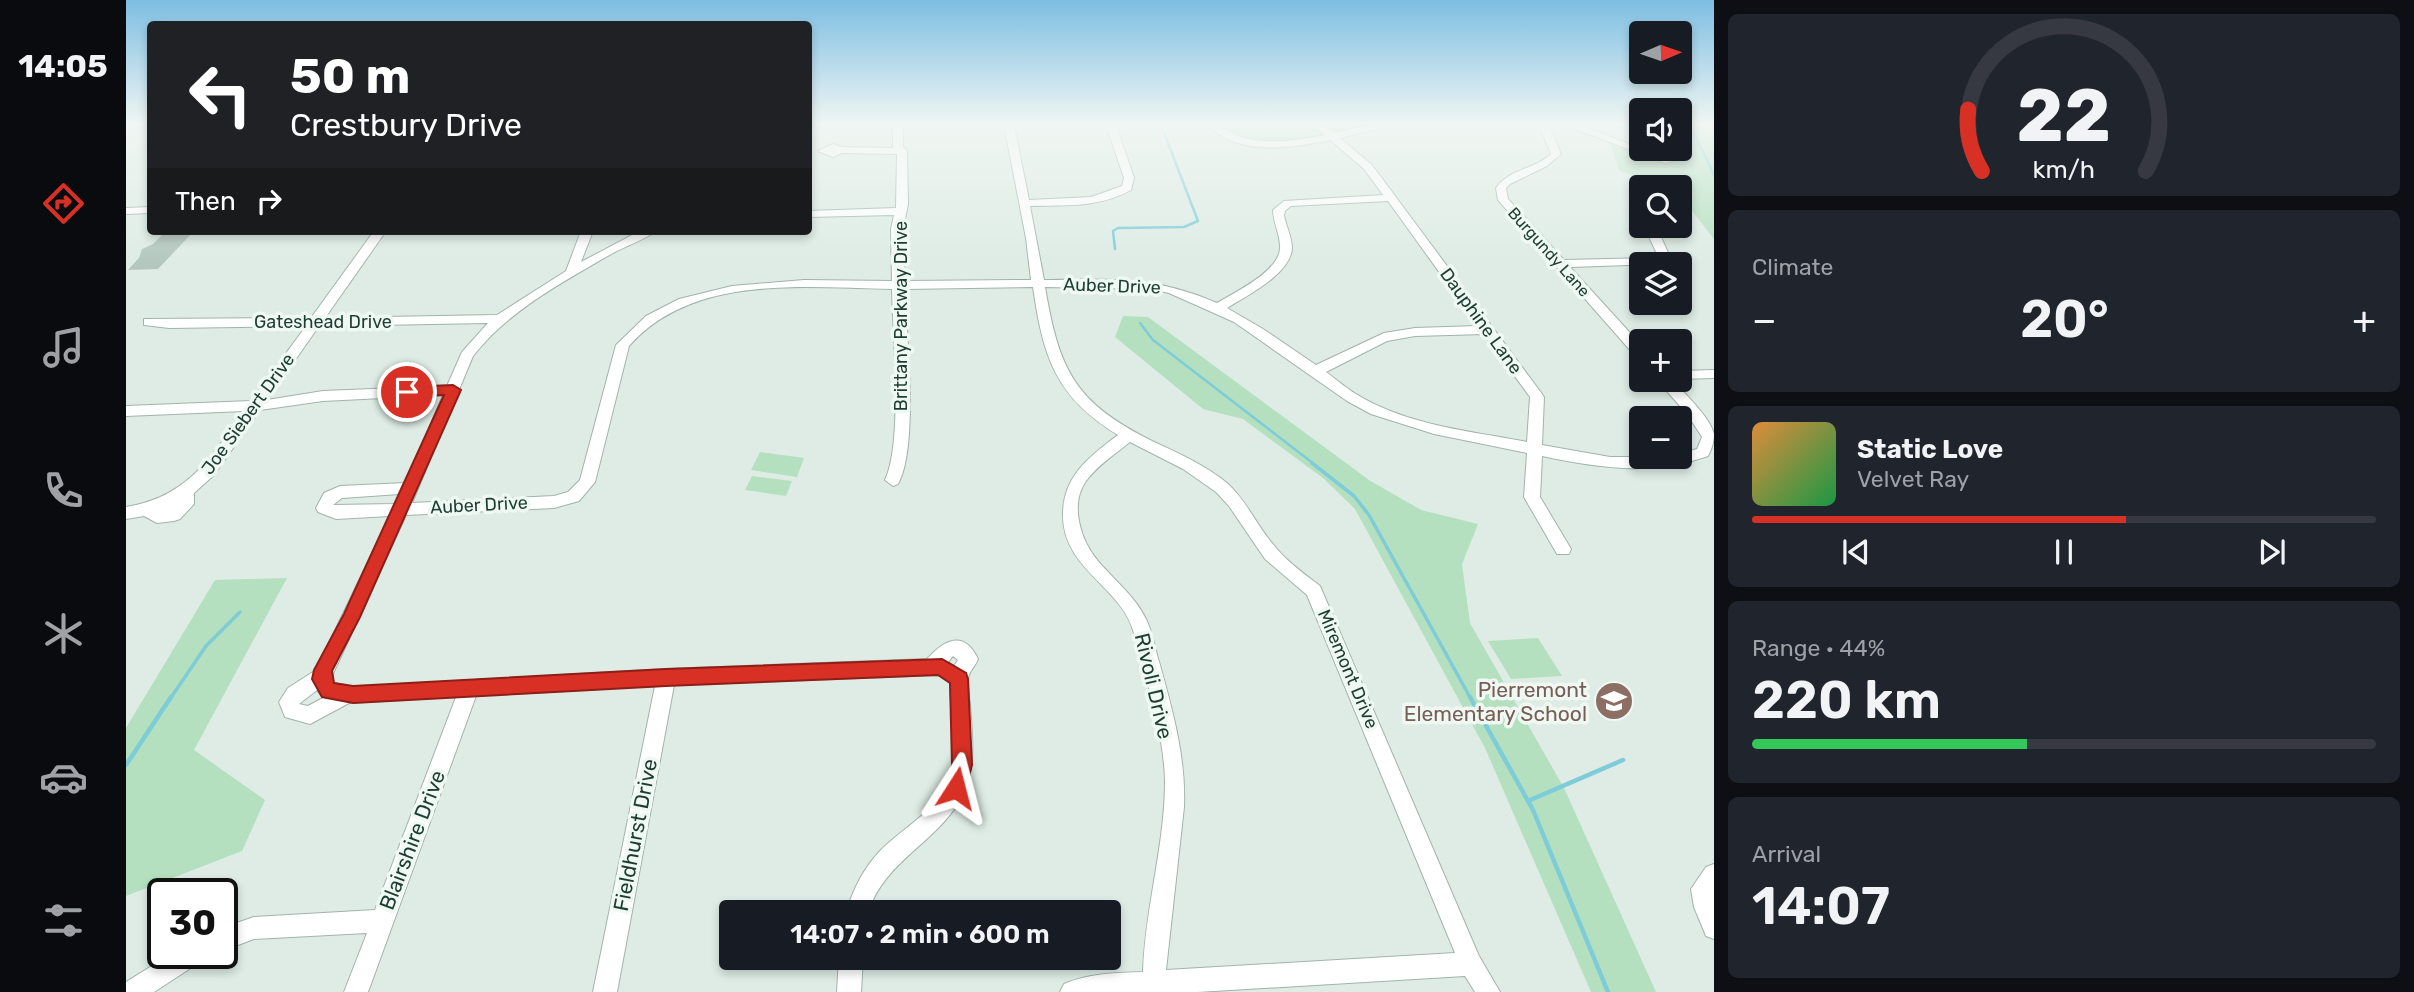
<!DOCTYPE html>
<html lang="en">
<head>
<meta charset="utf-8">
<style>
  :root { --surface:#171b24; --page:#20242c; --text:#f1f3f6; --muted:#9ea1a6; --line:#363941; --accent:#d93025 }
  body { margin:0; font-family:Rubik,sans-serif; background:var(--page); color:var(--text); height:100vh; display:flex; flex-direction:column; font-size:26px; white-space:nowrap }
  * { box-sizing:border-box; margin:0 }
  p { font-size:23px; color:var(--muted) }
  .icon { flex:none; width:38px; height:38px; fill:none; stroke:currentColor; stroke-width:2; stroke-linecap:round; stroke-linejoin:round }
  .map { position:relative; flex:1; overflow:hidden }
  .panel { display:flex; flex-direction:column; gap:14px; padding:14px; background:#0d0f14; width:700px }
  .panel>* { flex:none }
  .hud { position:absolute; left:21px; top:21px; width:665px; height:214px; border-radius:7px; box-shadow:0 4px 10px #0003; background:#202124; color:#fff; overflow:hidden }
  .needle { width:46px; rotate:88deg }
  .tools { position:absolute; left:1503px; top:21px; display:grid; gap:14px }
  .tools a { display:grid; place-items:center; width:63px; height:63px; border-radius:7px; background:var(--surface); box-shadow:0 4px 10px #0003; font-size:35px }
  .speed { position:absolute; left:21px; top:878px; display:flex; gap:14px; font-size:35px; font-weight:700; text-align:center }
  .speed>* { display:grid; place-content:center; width:91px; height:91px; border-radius:50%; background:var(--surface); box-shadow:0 4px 10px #0003; line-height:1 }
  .speed .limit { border:4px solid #111; border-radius:10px; background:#fff; color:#111 }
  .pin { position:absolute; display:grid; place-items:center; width:60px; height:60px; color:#fff; margin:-30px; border:4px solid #fff; border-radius:50%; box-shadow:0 2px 7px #0007 }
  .me { position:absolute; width:77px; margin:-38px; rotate:9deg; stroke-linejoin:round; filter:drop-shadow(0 0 5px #0008) }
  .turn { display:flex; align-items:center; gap:24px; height:147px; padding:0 28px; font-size:32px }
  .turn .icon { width:91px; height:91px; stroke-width:2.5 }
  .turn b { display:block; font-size:49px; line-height:60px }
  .then { display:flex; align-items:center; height:66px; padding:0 28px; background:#0003; gap:14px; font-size:26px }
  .big { font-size:52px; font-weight:600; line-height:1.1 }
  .panel .tile { flex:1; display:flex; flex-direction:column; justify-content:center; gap:10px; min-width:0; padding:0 24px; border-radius:10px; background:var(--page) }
  .panel .dial { align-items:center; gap:0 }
  .dial svg { height:182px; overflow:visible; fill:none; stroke:var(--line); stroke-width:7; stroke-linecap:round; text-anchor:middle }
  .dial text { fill:var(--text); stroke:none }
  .song { display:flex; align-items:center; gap:21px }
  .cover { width:84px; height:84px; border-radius:10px; background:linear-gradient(135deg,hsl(30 70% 55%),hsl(140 70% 35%)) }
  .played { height:7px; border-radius:4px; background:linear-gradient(90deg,var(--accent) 60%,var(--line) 60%) }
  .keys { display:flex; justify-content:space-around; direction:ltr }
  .heat { display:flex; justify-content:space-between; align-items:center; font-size:38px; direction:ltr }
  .charge { height:10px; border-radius:5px; background:linear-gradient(90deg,#34c759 44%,var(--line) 0) }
  .trip { position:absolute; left:593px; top:900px; width:402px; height:70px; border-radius:7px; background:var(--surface); box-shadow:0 4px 10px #0003; font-weight:600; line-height:70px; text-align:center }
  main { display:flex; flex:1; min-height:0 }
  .dock { display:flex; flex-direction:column; width:126px; justify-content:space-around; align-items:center; background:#090b0e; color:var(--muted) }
  .dock .icon { width:49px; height:49px }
  .dock .current { color:var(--accent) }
  .dock b { font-size:32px; color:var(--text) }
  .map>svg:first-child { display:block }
  .green { fill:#b4e0bf }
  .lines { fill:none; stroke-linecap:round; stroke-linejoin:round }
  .stream-far2 { stroke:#7eccd8; stroke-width:2.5 }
  .stream-far1 { stroke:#7eccd8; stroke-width:3.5 }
  .stream { stroke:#7eccd8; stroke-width:4.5 }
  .building { fill:#b3c7be }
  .minor-casing { stroke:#a0b4ac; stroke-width:2 }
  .minor { fill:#fff; fill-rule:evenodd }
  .route { fill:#d93025; stroke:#8d1f18; stroke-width:2 }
  .labels { text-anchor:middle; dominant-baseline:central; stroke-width:7; stroke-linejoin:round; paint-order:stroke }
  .far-street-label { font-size:16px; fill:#1d3d34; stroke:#eff8f3 }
  .street-label { font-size:18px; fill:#1d3d34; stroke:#eff8f3 }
  .near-street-label { font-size:21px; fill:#1d3d34; stroke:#eff8f3 }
  .near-education-label { font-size:21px; fill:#785e54; stroke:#eff8f3; text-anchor:end }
</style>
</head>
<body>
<main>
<nav class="dock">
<b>14:05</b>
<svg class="icon current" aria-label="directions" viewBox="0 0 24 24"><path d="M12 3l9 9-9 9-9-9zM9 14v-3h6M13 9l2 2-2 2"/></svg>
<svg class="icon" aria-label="music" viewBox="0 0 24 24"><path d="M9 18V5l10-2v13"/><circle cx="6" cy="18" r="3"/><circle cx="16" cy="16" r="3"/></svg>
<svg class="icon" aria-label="phone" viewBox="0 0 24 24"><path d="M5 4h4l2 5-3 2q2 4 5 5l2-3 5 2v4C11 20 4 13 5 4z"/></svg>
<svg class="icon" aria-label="climate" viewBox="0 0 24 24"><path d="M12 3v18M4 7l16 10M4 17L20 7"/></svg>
<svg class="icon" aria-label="car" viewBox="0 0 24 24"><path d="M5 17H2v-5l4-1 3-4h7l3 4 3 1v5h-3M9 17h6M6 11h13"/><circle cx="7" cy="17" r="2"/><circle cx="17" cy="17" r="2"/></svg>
<svg class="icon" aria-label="filters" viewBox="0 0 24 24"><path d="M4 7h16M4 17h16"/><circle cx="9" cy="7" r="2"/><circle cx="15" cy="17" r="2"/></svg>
</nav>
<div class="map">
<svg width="1588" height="992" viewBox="0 0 1588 992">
  <rect width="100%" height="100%" fill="#deece5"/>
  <!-- green -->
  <g class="green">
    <polygon points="1124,125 1250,125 1147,143 1126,141 1094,129"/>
    <polygon points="1554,125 1588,127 1588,239 1554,195 1554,187 1536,187 1493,170 1483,140 1542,163 1544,160 1532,151 1554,149"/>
    <polygon points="997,316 1022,317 1243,480 1295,510 1352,524 1336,564 1344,623 1438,788 1530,992 1465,992 1359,748 1229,509 1197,478 1117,419 1077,409 989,337"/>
    <polygon points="634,452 678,458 671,477 625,470"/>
    <polygon points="626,476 666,481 660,496 619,490"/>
    <polygon points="161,578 68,750 139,800 116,851 0,896 0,728 89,580"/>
    <polygon points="1412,638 1436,676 1385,679 1362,641"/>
  </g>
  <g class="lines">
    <!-- stream-far2 -->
    <g class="stream-far2">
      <polyline points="1564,125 1588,175"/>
      <polyline points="989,249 987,231 992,228 1058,227 1072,221 1035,125"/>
      <polyline points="1014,323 1027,340 1188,464"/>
    </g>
    <!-- stream-far1 -->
    <g class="stream-far1">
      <polyline points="1186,463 1228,496 1243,515 1345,699"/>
      <polyline points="44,699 80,646 114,612"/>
    </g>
    <!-- stream -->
    <g class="stream">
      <polyline points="1344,697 1407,810 1482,992"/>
      <polyline points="0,765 45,697"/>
      <polyline points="1402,801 1497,760"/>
    </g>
  </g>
  <!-- building -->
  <polygon class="building" points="40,231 68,231 32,269 2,270 13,258 16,249 27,244"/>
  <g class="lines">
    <defs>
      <g id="minor">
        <path d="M 767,125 L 777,125 L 777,147 L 781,151 L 782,204 L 777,229 L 779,281 L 905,280 L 900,238 L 878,125 L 888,125 L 903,200 L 965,197 L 996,186 L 998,178 L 980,125 L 990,125 L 1008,178 L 1005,190 C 973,208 939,205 904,206 L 918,280 C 983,279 1030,276 1091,303 C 1109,292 1152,272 1154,249 C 1155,236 1147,223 1147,210 L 1158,201 L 1257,195 L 1238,169 L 1204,140 C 1165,148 1113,157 1082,125 C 1098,125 1107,136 1122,139 C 1147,144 1174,140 1199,135 L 1188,125 L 1199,125 L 1208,133 L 1246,125 L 1265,125 L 1214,138 L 1246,165 L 1416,394 L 1418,397 L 1416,445 L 1484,457 L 1554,457 L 1554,454 L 1571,449 L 1576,437 L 1561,414 L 1531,380 L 1546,380 C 1558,393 1584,417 1588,434 C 1588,441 1586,449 1582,456 C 1527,476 1472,468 1416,456 L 1414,497 L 1445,549 L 1443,554 L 1431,554 L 1398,497 L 1401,453 L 1308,434 L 1245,414 L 1221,401 L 1108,322 L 1043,293 L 1024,289 L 919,287 C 933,370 948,402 1026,441 C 1052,453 1079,465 1101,483 C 1120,500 1130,524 1146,543 C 1159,560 1177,573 1194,586 L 1353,956 L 1374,992 L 1349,992 L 1339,976 L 1071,992 L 934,992 L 938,984 C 963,973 990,973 1017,972 C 1019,908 1039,845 1039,781 C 1038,734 1020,676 1007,630 C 994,586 936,568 937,514 C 937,476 964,456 992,435 C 929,397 917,356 907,287 L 779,289 C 780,335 793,447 772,484 L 767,486 L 759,480 C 777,442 767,335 766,289 C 679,288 568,273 503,346 L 469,482 L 453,501 L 428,508 L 280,515 L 205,678 L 208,683 L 227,687 L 540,669 L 801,659 C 818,640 838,629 852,659 C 850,665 843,672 842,678 C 841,685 843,697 844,705 C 846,733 850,763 839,790 C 817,841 760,857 742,912 L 720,912 C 728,888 737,869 754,851 C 776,828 810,812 822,781 C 833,751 824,714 824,683 L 812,675 L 548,685 L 491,992 L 467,992 L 529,686 L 350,696 L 242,992 L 218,992 L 241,933 L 128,939 L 96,951 L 96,928 L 128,917 L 249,910 L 330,697 L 223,703 L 184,724 L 159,717 L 153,702 L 162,688 L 190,670 L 264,516 L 210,519 L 192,512 L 190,508 L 198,493 L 214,486 L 280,483 L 317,395 L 197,401 L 134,410 L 88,475 L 68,493 L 68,504 L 54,519 L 48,521 L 31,523 L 18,516 L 0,519 L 0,507 C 62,497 84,458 118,411 L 0,416 L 0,406 L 125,401 L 180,326 L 43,328 L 18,325 L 18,319 L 185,318 L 248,231 L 260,231 L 199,318 L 371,315 L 440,271 L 455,231 L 467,231 L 455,262 L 510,233 L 530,231 C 518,240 500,246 487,253 C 437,282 383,310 347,356 L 286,503 L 428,496 L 442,492 L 454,480 L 490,345 L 520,316 L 553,299 L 606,286 L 678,280 L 766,281 L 765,229 L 768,215 L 682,217 L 682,211 L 770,208 L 771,154 L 716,153 L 707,157 L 692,151 L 707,144 L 716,147 L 767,148 ZM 1262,201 L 1352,326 L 1289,328 L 1258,333 L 1190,365 L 1137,329 L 1101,308 C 1120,296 1165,274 1166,248 C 1166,237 1160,226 1158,215 L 1159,211 L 1165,206 ZM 362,323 L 336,352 L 321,386 L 197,391 L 141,400 L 193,326 ZM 1358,334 L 1404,397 L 1401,442 C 1345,431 1286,426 1235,397 C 1222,390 1211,380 1200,372 L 1261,341 L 1289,336 ZM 1004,442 L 1057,469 L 1090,492 L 1103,506 L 1139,559 L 1181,595 L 1329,953 L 1040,970 L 1058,807 C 1060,758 1047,712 1034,665 C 1029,650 1027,633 1020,619 C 1009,596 988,580 972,561 C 955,541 943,505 960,481 C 972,465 989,454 1004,442 ZM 274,494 L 270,504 L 207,505 L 216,498 ZM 827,656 L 832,660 L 828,666 L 822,662 ZM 191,690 L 197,698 L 182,706 L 173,704 Z"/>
        <path d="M 1413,125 L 1423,125 L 1435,154 L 1421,166 L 1384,184 L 1380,188 L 1382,199 L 1438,260 L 1525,258 L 1531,254 L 1518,226 L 1530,226 L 1543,255 L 1533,264 L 1444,267 L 1516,346 L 1516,359 L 1511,358 L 1372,200 L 1370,188 C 1384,168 1408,170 1425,154 Z"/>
        <polygon points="1439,125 1453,125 1548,161 1539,163"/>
        <polygon points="24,207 24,213 0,214 0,208"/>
        <polygon points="1588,370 1588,378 1554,379 1554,371"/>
        <polygon points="1588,864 1588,939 1580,936 1568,907 1565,889 1580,867"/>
        <polygon points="45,954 78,954 74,962 28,992 0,992 0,982"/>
        <polygon points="713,957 737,957 735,992 711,992"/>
      </g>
    </defs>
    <!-- minor casing -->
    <use href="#minor" class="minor-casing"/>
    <!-- minor -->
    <use href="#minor" class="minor"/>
  </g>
  <!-- sky -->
  <linearGradient id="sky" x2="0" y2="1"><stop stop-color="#7dbee2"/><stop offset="0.47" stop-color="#f0f6f3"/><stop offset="1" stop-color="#f0f6f3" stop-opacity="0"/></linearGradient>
  <rect width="1588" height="264" fill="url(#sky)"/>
  <!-- route -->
  <polygon class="route" points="327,385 335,390 234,617 206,671 208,683 227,686 540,669 816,659 840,673 842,679 846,765 838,795 830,798 823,795 820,788 826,765 824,683 812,675 540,686 227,703 196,697 186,679 188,670 218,614 318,395 281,397 274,392 281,387"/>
  <!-- icons -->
  <defs>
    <symbol id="school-disc" viewBox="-11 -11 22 22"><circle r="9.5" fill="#8d6e63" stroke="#eff8f3"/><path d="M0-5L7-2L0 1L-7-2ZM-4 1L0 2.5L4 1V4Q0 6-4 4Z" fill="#fff"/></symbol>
  </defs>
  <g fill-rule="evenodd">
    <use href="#school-disc" x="1466" y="679" width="44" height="44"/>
  </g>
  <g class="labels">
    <!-- far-street labels -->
    <g class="far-street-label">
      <text transform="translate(1423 252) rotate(48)">Burgundy Lane</text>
    </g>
    <!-- street labels -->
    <g class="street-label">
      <text transform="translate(986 286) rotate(2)">Auber Drive</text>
      <text transform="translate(775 316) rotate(-90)">Brittany Parkway Drive</text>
      <text transform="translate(1355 321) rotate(54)">Dauphine Lane</text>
      <text x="197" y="322">Gateshead Drive</text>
      <text transform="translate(122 414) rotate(-54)">Joe Siebert Drive</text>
      <text transform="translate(353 505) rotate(-3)">Auber Drive</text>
      <text transform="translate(1222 669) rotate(67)">Miremont Drive</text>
    </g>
    <!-- near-street labels -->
    <g class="near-street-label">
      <text transform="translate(1028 686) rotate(77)">Rivoli Drive</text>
      <text transform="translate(509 835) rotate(-79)">Fieldhurst Drive</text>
      <text transform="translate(286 840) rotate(-69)">Blairshire Drive</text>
    </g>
    <!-- near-education labels -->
    <g class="near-education-label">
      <text x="1461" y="689">Pierremont<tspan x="1461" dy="24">Elementary School</tspan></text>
    </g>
  </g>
</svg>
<div class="tools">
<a><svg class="needle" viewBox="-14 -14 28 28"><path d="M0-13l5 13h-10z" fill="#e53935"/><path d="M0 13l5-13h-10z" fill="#9ea1a6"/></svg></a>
<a><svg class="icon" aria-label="sound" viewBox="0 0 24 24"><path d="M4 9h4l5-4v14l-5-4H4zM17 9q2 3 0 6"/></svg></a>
<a><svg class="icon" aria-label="search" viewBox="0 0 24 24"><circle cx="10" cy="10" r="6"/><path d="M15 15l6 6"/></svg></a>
<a><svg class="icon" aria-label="layers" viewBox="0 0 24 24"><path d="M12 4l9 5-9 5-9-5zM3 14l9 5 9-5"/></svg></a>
<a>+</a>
<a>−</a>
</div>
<div class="speed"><div class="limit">30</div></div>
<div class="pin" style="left:281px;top:392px;background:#d93025"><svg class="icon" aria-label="arrive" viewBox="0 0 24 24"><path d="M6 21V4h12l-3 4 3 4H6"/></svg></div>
<svg class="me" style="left:830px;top:788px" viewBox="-20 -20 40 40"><path d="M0-17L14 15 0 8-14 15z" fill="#d93025" stroke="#fff" stroke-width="4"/></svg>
<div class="trip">14:07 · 2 min · 600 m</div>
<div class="hud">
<div class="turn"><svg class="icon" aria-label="left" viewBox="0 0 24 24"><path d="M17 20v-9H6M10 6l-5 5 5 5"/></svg><div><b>50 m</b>Crestbury Drive</div></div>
<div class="then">Then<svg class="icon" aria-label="right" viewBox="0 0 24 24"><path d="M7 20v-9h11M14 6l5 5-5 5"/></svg></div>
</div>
</div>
<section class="panel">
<div class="tile dial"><svg viewBox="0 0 100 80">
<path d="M14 69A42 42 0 1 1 86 69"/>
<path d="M14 69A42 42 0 0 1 8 42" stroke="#d93025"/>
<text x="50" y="56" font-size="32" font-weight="700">22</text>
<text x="50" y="72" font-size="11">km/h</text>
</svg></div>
<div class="tile"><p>Climate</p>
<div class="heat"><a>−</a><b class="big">20°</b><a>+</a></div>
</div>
<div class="tile">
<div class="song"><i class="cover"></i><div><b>Static Love</b><p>Velvet Ray</p></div></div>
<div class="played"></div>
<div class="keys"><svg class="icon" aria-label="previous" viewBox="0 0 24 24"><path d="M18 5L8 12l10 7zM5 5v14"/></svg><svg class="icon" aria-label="pause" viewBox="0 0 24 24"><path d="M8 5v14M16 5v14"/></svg><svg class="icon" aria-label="next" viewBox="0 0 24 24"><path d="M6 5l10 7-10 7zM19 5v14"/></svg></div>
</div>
<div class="tile"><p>Range · 44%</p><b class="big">220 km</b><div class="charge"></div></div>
<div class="tile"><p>Arrival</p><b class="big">14:07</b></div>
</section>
</main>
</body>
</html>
